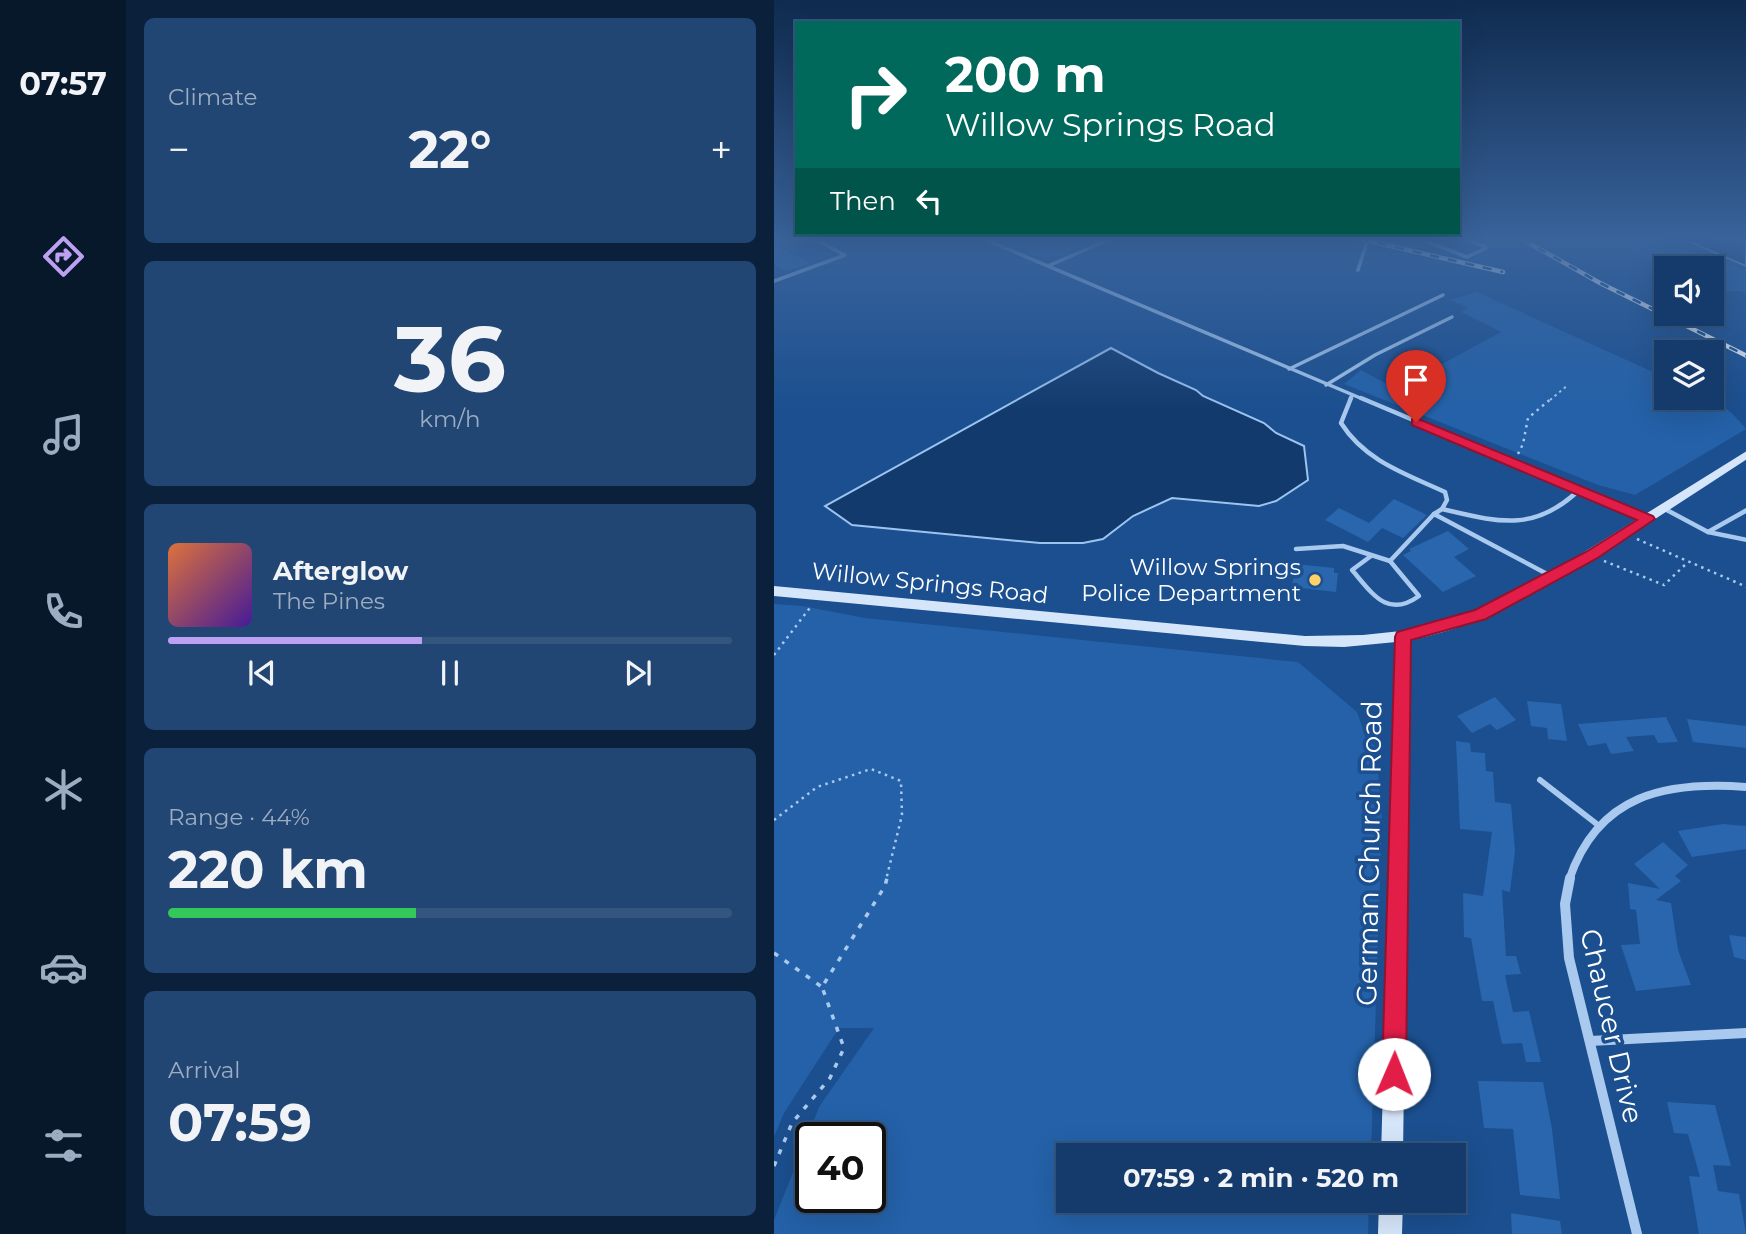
<!DOCTYPE html>
<html lang="en">
<head>
<meta charset="utf-8">
<style>
  :root { --surface:#143b6b; --page:#214673; --text:#f1f3f6; --muted:#9dadc1; --line:#33557e; --accent:#bca0f2 }
  body { margin:0; font-family:Montserrat,sans-serif; background:var(--page); color:var(--text); height:100vh; display:flex; flex-direction:column; font-size:26px; white-space:nowrap }
  * { box-sizing:border-box; margin:0 }
  p { font-size:23px; color:var(--muted) }
  .icon { flex:none; width:38px; height:38px; fill:none; stroke:currentColor; stroke-width:2; stroke-linecap:round; stroke-linejoin:round }
  .map { position:relative; flex:1; overflow:hidden }
  .details { display:flex; flex-direction:column; gap:18px; padding:18px; background:#0b203b; width:648px }
  .details>* { flex:none }
  .banner { position:absolute; left:21px; top:21px; width:665px; height:214px; border-radius:0px; box-shadow:0 7px 28px #0002,0 0 0 2px var(--line); background:#00695c; color:#fff; overflow:hidden }
  .fabs { position:absolute; left:880px; top:256px; display:grid; gap:14px }
  .fabs a { display:grid; place-items:center; width:70px; height:70px; border-radius:0px; background:var(--surface); box-shadow:0 7px 28px #0002,0 0 0 2px var(--line); font-size:35px }
  .speed { position:absolute; left:21px; top:1122px; display:flex; gap:14px; font-size:35px; font-weight:700; text-align:center }
  .speed>* { display:grid; place-content:center; width:91px; height:91px; border-radius:50%; background:var(--surface); box-shadow:0 7px 28px #0002,0 0 0 2px var(--line); line-height:1 }
  .speed .limit { border:4px solid #111; border-radius:10px; background:#fff; color:#111 }
  .pin { position:absolute; display:grid; place-items:center; width:60px; height:60px; color:#fff; margin:-72px -30px; border-radius:50% 50% 50% 0; rotate:-45deg; box-shadow:0 0 7px #0007 }
  .pin .icon { rotate:45deg }
  .me { position:absolute; width:77px; margin:-38px; rotate:1deg; stroke-linejoin:round; filter:drop-shadow(0 0 5px #0008) }
  .turn { display:flex; align-items:center; gap:24px; height:147px; padding:0 35px; font-size:32px }
  .turn .icon { width:91px; height:91px; stroke-width:2.5 }
  .turn b { display:block; font-size:49px; line-height:60px }
  .then { display:flex; align-items:center; height:66px; padding:0 35px; background:#0003; gap:14px; font-size:26px }
  .big { font-size:52px; font-weight:700; line-height:1.1 }
  .details .tile { flex:1; display:flex; flex-direction:column; justify-content:center; gap:10px; min-width:0; padding:0 24px; border-radius:10px; background:var(--page) }
  .details .dial { align-items:center; gap:0 }
  .dial b { font-size:91px; line-height:1 }
  .song { display:flex; align-items:center; gap:21px }
  .cover { width:84px; height:84px; border-radius:10px; background:linear-gradient(135deg,hsl(20 70% 55%),hsl(260 70% 35%)) }
  .played { height:7px; border-radius:4px; background:linear-gradient(90deg,var(--accent) 45%,var(--line) 45%) }
  .keys { display:flex; justify-content:space-around; direction:ltr }
  .heat { display:flex; justify-content:space-between; align-items:center; font-size:38px; direction:ltr }
  .charge { height:10px; border-radius:5px; background:linear-gradient(90deg,#34c759 44%,var(--line) 0) }
  .trip { position:absolute; left:282px; top:1143px; width:410px; height:70px; border-radius:0px; background:var(--surface); box-shadow:0 7px 28px #0002,0 0 0 2px var(--line); font-weight:700; line-height:70px; text-align:center }
  main { display:flex; flex:1; min-height:0 }
  .dock { display:flex; flex-direction:column; width:126px; justify-content:space-around; align-items:center; background:#08182b; color:var(--muted) }
  .dock .icon { width:49px; height:49px }
  .dock .active { color:var(--accent) }
  .dock b { font-size:32px; color:var(--text) }
  .map>svg:first-child { display:block }
  .green { fill:#2461a8; fill-rule:evenodd }
  .water { fill:#123a6d; stroke:#9cc4f0; stroke-width:2 }
  .building { fill:#2a66ad }
  .lines { fill:none; stroke-linecap:round; stroke-linejoin:round }
  .path-far2 { stroke:#a9c9ee; stroke-width:2; stroke-dasharray:2.5 3.5; stroke-linecap:butt }
  .path-far1 { stroke:#a9c9ee; stroke-width:2.5; stroke-dasharray:2.5 4.5; stroke-linecap:butt }
  .path { stroke:#a9c9ee; stroke-width:3.5; stroke-dasharray:5 8; stroke-linecap:butt }
  .lane-far2 { stroke:#a9c9ee; stroke-width:3.5 }
  .lane-far1 { stroke:#a9c9ee; stroke-width:4.5 }
  .lane { stroke:#a9c9ee; stroke-width:6 }
  .street-far1 { stroke:#a9c9ee; stroke-width:8 }
  .street { stroke:#a9c9ee; stroke-width:10 }
  .secondary { fill:#d6e6fa; fill-rule:evenodd }
  .rail-casing { stroke:#fff; stroke-width:4.5 }
  .rail { stroke:#1b4f8f; stroke-width:2.5; stroke-dasharray:9; stroke-linecap:butt }
  .route { fill:#e11d48; stroke:#92132f; stroke-width:2 }
  .poi-dot { fill:#ffd166; stroke:#1b4f8f; stroke-width:2.5 }
  .labels { text-anchor:middle; dominant-baseline:central; stroke-width:7; stroke-linejoin:round; paint-order:stroke }
  .poi-label { font-size:23px; fill:#fff; stroke:#1b4f8f; text-anchor:end }
  .street-label { font-size:23px; fill:#fff; stroke:#1b4f8f }
  .near-street-label { font-size:28px; fill:#fff; stroke:#1b4f8f }
</style>
</head>
<body>
<main>
<nav class="dock">
<b>07:57</b>
<svg class="icon active" aria-label="directions" viewBox="0 0 24 24"><path d="M12 3l9 9-9 9-9-9zM9 14v-3h6M13 9l2 2-2 2"/></svg>
<svg class="icon" aria-label="music" viewBox="0 0 24 24"><path d="M9 18V5l10-2v13"/><circle cx="6" cy="18" r="3"/><circle cx="16" cy="16" r="3"/></svg>
<svg class="icon" aria-label="phone" viewBox="0 0 24 24"><path d="M5 4h4l2 5-3 2q2 4 5 5l2-3 5 2v4C11 20 4 13 5 4z"/></svg>
<svg class="icon" aria-label="climate" viewBox="0 0 24 24"><path d="M12 3v18M4 7l16 10M4 17L20 7"/></svg>
<svg class="icon" aria-label="car" viewBox="0 0 24 24"><path d="M5 17H2v-5l4-1 3-4h7l3 4 3 1v5h-3M9 17h6M6 11h13"/><circle cx="7" cy="17" r="2"/><circle cx="17" cy="17" r="2"/></svg>
<svg class="icon" aria-label="filters" viewBox="0 0 24 24"><path d="M4 7h16M4 17h16"/><circle cx="9" cy="7" r="2"/><circle cx="15" cy="17" r="2"/></svg>
</nav>
<section class="details">
<div class="tile"><p>Climate</p>
<div class="heat"><a>−</a><b class="big">22°</b><a>+</a></div>
</div>
<div class="tile dial"><b>36</b><p>km/h</p></div>
<div class="tile">
<div class="song"><i class="cover"></i><div><b>Afterglow</b><p>The Pines</p></div></div>
<div class="played"></div>
<div class="keys"><svg class="icon" aria-label="previous" viewBox="0 0 24 24"><path d="M18 5L8 12l10 7zM5 5v14"/></svg><svg class="icon" aria-label="pause" viewBox="0 0 24 24"><path d="M8 5v14M16 5v14"/></svg><svg class="icon" aria-label="next" viewBox="0 0 24 24"><path d="M6 5l10 7-10 7zM19 5v14"/></svg></div>
</div>
<div class="tile"><p>Range · 44%</p><b class="big">220 km</b><div class="charge"></div></div>
<div class="tile"><p>Arrival</p><b class="big">07:59</b></div>
</section>
<div class="map">
<svg width="973" height="1234" viewBox="0 0 973 1234">
  <rect width="100%" height="100%" fill="#1b4f8f"/>
  <!-- green -->
  <g class="green">
    <path d="M 223,239 L 282,239 L 304,249 C 266,266 259,254 223,239 Z"/>
    <path d="M 847,239 L 893,239 L 919,253 L 972,270 L 972,293 C 960,288 949,295 938,290 L 938,268 C 904,268 871,269 847,239 Z"/>
    <path d="M 703,292 L 892,378 L 892,397 C 932,397 946,396 972,429 L 861,495 L 824,485 L 570,384 L 587,370 L 622,389 L 727,332 L 687,312 L 694,308 L 676,300 Z"/>
    <path d="M 0,604 L 29,606 L 91,618 L 524,662 L 583,712 L 592,738 L 602,747 L 608,819 L 597,1155 L 294,1155 L 294,1200 L 595,1201 L 594,1234 L 0,1234 L 0,1220 L 45,1107 L 100,1028 L 65,1028 L 10,1113 L 0,1137 ZM 37,1138 L 96,1138 L 96,1197 L 37,1197 Z"/>
  </g>
  <!-- water -->
  <g class="water">
    <polygon points="909,239 972,239 972,266"/>
    <polygon points="337,348 384,373 422,390 429,396 490,423 502,433 530,446 534,480 502,501 485,506 398,498 359,516 329,539 309,543 266,543 78,525 51,506"/>
  </g>
  <!-- building -->
  <g class="building">
    <polygon points="0,245 36,263 13,271 0,264"/>
    <polygon points="620,499 653,515 629,538 608,528 594,542 551,520 565,508 595,523"/>
    <polygon points="674,531 695,549 680,557 702,576 669,592 629,555 637,551 635,549"/>
    <polygon points="521,564 560,568 560,573 564,573 562,592 518,587"/>
    <polygon points="721,697 742,720 723,730 716,724 698,733 683,716"/>
    <polygon points="753,701 787,704 793,741 774,739 773,728 757,726"/>
    <polygon points="892,717 904,742 884,743 880,735 852,737 860,751 837,754 832,743 814,746 804,724"/>
    <polygon points="913,719 972,726 972,748 919,742"/>
    <polygon points="682,741 696,743 697,752 711,753 712,771 719,772 721,802 737,804 741,851 736,892 728,890 732,956 742,956 747,974 731,975 739,1012 755,1011 767,1062 752,1062 748,1043 728,1044 719,1001 708,1001 697,938 690,937 689,893 709,896 718,832 686,829"/>
    <polygon points="949,824 972,826 972,849 918,857 904,831"/>
    <polygon points="889,842 914,865 901,876 907,881 882,900 897,903 904,950 917,985 862,991 847,945 866,944 862,910 856,909 854,883 886,889 860,864"/>
    <polygon points="955,935 972,937 972,960 960,957"/>
    <polygon points="704,1081 769,1082 778,1129 786,1199 746,1195 739,1129 710,1128"/>
    <polygon points="893,1102 941,1105 957,1166 939,1165 944,1191 965,1194 972,1234 925,1234 915,1176 926,1177 914,1134 900,1133"/>
    <polygon points="737,1213 786,1221 788,1234 738,1234"/>
  </g>
  <g class="lines">
    <!-- path-far2 -->
    <polyline class="path-far2" points="776,400 794,385"/>
    <!-- path-far1 -->
    <g class="path-far1">
      <polyline points="744,454 749,444 754,418 778,398"/>
      <polyline points="863,539 973,587"/>
      <polyline points="830,561 890,585 914,562"/>
      <polyline points="0,655 38,605"/>
      <polyline points="0,820 43,787 97,769 127,781 128,815 112,880"/>
    </g>
    <!-- path -->
    <g class="path">
      <polyline points="0,953 48,987"/>
      <polyline points="0,1166 18,1123 56,1078 70,1048 48,987 111,886 113,878"/>
    </g>
    <!-- lane-far2 -->
    <g class="lane-far2">
      <polyline points="210,239 591,400"/>
      <polyline points="318,239 327,243 336,239"/>
      <polyline points="646,239 693,257 712,248"/>
      <polyline points="692,239 712,247"/>
      <polyline points="274,266 327,243"/>
      <polyline points="584,270 594,239"/>
      <polyline points="0,281 71,255 40,239"/>
      <polyline points="515,369 669,295"/>
      <polyline points="552,385 601,355 678,317"/>
      <polyline points="576,400 578,395"/>
    </g>
    <!-- lane-far1 -->
    <g class="lane-far1">
      <path d="M 577,398 L 567,423 C 591,461 632,474 671,492 L 673,500 L 668,509"/>
      <polyline points="587,398 874,519"/>
      <polyline points="889,508 934,532 973,540"/>
      <path d="M 660,514 L 668,509 C 724,522 760,533 805,490"/>
      <polyline points="934,532 973,510"/>
      <polyline points="522,549 569,546 616,561 660,514 775,575"/>
      <path d="M 597,556 L 578,570 C 598,593 613,619 645,596 L 616,561"/>
    </g>
    <!-- lane -->
    <polyline class="lane" points="766,780 824,825"/>
    <!-- street-far1 -->
    <path class="street-far1" d="M 795,880 C 824,794 892,781 973,787"/>
    <!-- street -->
    <g class="street">
      <polyline points="796,878 791,904 795,958 863,1234"/>
      <polyline points="816,1041 973,1033"/>
    </g>
    <!-- secondary -->
    <g class="secondary">
      <path d="M 973,451 L 973,459 C 911,499 851,540 788,577 C 739,605 692,630 636,640 L 629,1155 L 607,1155 L 622,642 L 570,647 L 531,646 L 0,596 L 0,586 L 531,636 L 589,635 L 627,631 L 665,623 L 704,610 L 799,559 Z"/>
      <polygon points="605,1200 629,1200 628,1234 604,1234"/>
    </g>
    <defs>
      <g id="rail">
        <polyline points="586,239 729,272"/>
        <polyline points="748,239 826,283 973,356"/>
      </g>
    </defs>
    <!-- rail casing -->
    <use href="#rail" class="rail-casing"/>
    <!-- rail -->
    <use href="#rail" class="rail"/>
  </g>
  <!-- sky -->
  <linearGradient id="sky" x2="0" y2="1"><stop stop-color="#0f2b4f"/><stop offset="0.58" stop-color="#39639b"/><stop offset="1" stop-color="#39639b" stop-opacity="0"/></linearGradient>
  <rect width="973" height="412" fill="url(#sky)"/>
  <!-- route -->
  <polygon class="route" points="642,418 879,516 881,519 822,559 712,619 637,640 632,1074 628,1083 620,1086 611,1083 608,1074 621,637 623,632 701,610 812,552 863,520 638,425 638,419"/>
  <!-- markers -->
  <circle class="poi-dot" cx="541" cy="580" r="7"/>
  <g class="labels">
    <!-- poi labels -->
    <g class="poi-label">
      <text x="527" y="567">Willow Springs<tspan x="527" dy="26">Police Department</tspan></text>
    </g>
    <!-- street labels -->
    <g class="street-label">
      <text transform="translate(156 583) rotate(6)">Willow Springs Road</text>
    </g>
    <!-- near-street labels -->
    <g class="near-street-label">
      <text transform="translate(595 853) rotate(-89)">German Church Road</text>
      <text transform="translate(838 1026) rotate(77)">Chaucer Drive</text>
    </g>
  </g>
</svg>
<div class="fabs">
<a><svg class="icon" aria-label="sound" viewBox="0 0 24 24"><path d="M4 9h4l5-4v14l-5-4H4zM17 9q2 3 0 6"/></svg></a>
<a><svg class="icon" aria-label="layers" viewBox="0 0 24 24"><path d="M12 4l9 5-9 5-9-5zM3 14l9 5 9-5"/></svg></a>
</div>
<div class="speed"><div class="limit">40</div></div>
<div class="pin" style="left:642px;top:422px;background:#d93025"><svg class="icon" aria-label="arrive" viewBox="0 0 24 24"><path d="M6 21V4h12l-3 4 3 4H6"/></svg></div>
<svg class="me" style="left:620px;top:1074px" viewBox="-20 -20 40 40"><circle r="19" fill="#fff"/><path d="M0-13L10 11 0 6-10 11z" fill="#e11d48"/></svg>
<div class="trip">07:59 · 2 min · 520 m</div>
<div class="banner">
<div class="turn"><svg class="icon" aria-label="right" viewBox="0 0 24 24"><path d="M7 20v-9h11M14 6l5 5-5 5"/></svg><div><b>200 m</b>Willow Springs Road</div></div>
<div class="then">Then<svg class="icon" aria-label="left" viewBox="0 0 24 24"><path d="M17 20v-9H6M10 6l-5 5 5 5"/></svg></div>
</div>
</div>
</main>
</body>
</html>
